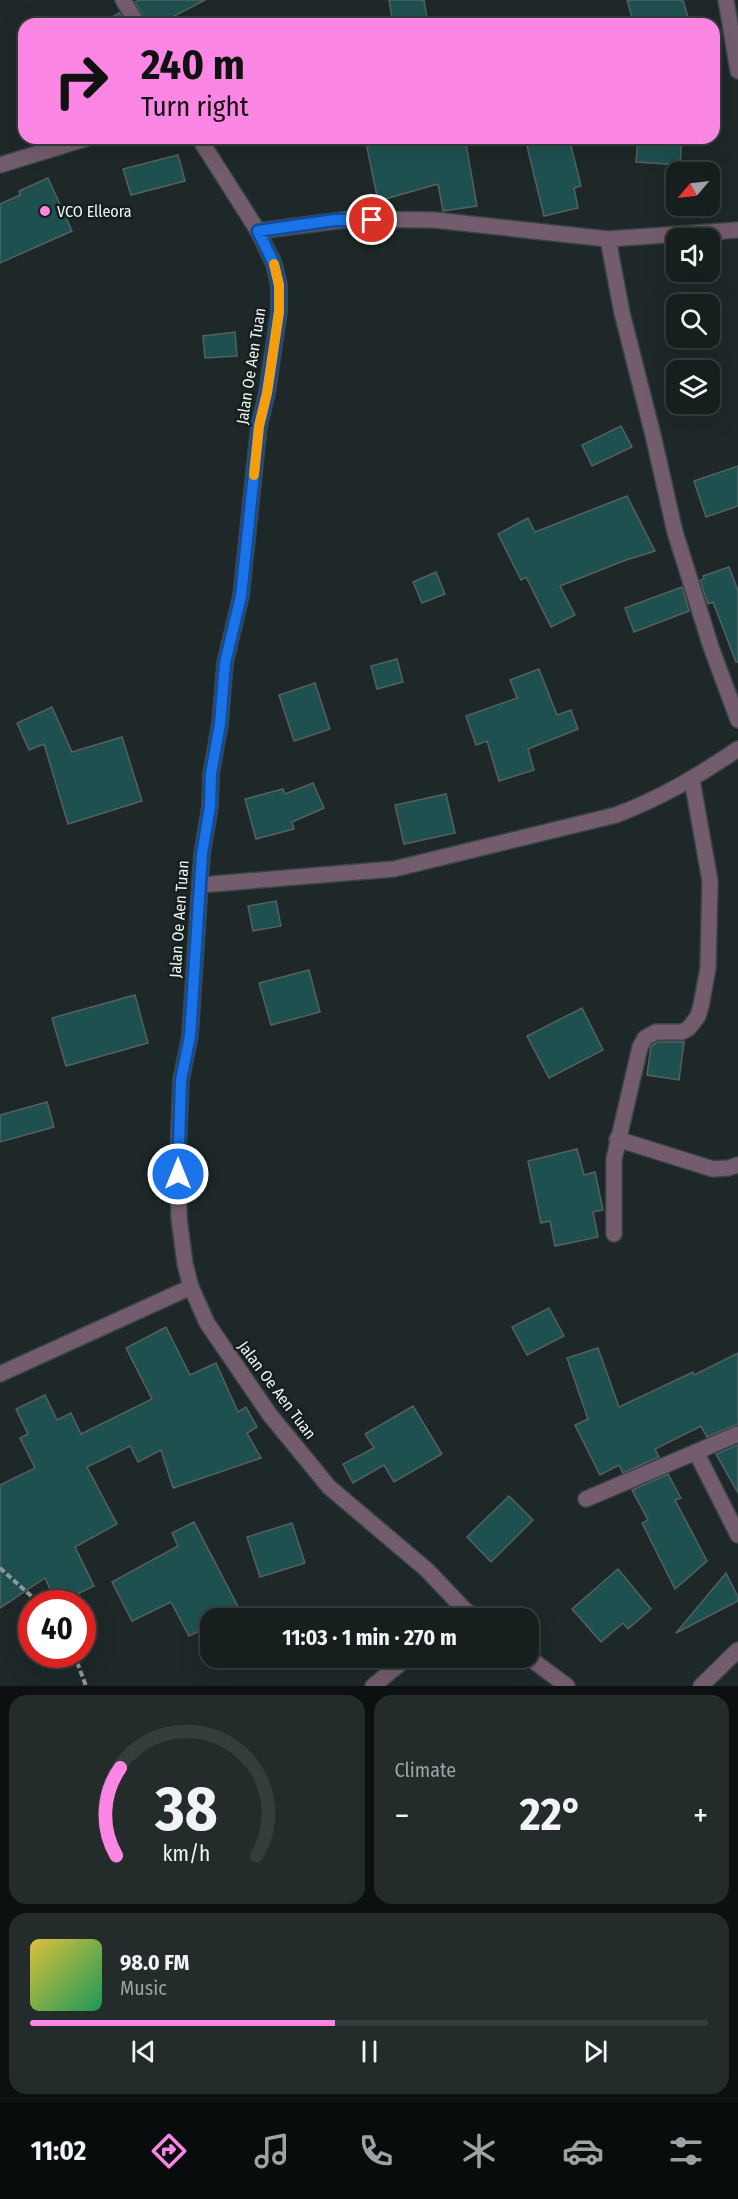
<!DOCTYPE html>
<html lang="en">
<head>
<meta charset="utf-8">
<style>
  :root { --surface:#161e1e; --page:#232b2b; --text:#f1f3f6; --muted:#9ea2a4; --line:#353c3c; --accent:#fc86e4 }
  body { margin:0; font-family:"Fira Sans Condensed",sans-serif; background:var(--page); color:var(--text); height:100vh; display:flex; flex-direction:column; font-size:22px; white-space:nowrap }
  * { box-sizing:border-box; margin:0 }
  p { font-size:20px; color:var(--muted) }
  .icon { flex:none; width:33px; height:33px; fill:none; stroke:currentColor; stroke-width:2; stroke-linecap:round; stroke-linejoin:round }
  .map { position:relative; height:1686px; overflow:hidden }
  .panel { display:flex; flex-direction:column; gap:9px; padding:9px; background:#0c1010; flex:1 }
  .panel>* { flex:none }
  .guide { position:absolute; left:18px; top:18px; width:702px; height:126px; border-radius:18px; box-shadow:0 6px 24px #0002,0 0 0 2px var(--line); background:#fc86e4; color:#111; overflow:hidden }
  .needle { width:39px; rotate:242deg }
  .controls { position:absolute; left:666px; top:162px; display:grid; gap:12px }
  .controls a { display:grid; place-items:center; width:54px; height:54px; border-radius:12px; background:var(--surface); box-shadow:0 6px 24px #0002,0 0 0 2px var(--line); font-size:30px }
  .speed { position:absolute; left:18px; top:1590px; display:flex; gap:12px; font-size:30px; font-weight:700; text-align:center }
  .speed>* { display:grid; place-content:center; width:78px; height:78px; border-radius:50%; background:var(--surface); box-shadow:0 6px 24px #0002,0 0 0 2px var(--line); line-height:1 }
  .speed .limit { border:9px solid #d22; background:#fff; color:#111 }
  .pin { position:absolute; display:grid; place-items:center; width:51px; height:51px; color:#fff; margin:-26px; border:3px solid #fff; border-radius:50%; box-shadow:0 2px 6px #0007 }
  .me { position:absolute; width:66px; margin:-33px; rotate:0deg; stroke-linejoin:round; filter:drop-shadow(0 0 4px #0008) }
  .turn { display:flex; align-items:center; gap:21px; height:126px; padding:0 24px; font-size:27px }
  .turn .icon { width:78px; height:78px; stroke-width:2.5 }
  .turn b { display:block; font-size:42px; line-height:51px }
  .big { font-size:45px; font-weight:700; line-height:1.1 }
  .panel .tile { flex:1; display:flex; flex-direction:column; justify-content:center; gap:9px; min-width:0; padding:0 21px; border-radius:18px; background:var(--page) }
  .panel .dial { align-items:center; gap:0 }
  .dial svg { height:156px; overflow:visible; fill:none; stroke:var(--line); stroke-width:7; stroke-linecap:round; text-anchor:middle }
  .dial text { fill:var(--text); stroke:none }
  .song { display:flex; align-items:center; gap:18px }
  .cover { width:72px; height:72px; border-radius:9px; background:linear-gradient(135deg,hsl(50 70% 55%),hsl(150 70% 35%)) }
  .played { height:6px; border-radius:3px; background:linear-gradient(90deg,var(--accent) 45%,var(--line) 45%) }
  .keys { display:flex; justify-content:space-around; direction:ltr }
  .heat { display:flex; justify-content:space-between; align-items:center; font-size:33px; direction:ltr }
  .panel .tiles { flex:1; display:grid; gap:9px; grid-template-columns:1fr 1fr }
  .tile:last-child { grid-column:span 2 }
  .trip { position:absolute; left:200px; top:1608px; width:339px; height:60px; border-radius:18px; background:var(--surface); box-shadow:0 6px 24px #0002,0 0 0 2px var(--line); font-weight:700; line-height:60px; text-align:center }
  .tab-bar { display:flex; height:96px; justify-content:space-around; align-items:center; background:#090c0c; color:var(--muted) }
  .tab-bar .icon { width:42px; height:42px }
  .tab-bar .active { color:var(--accent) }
  .tab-bar b { font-size:27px; color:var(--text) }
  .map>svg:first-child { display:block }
  .building { fill:#1f5050; stroke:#556060; stroke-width:1.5 }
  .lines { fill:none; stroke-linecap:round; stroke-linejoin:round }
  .minor-casing { stroke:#3b4545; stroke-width:18 }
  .path { stroke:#8e9696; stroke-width:4; stroke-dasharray:6 3; stroke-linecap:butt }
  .minor { stroke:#735c6d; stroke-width:15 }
  .route-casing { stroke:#114b97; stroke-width:15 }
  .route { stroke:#1a73e8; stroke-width:10 }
  .slow { stroke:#f59e0b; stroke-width:10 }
  .poi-dot { fill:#fc86e4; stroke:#151f1e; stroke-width:2 }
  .labels { text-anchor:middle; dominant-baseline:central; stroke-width:5; stroke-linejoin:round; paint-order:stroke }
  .poi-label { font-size:16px; fill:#eef4f4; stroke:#151f1e; text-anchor:start }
  .street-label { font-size:16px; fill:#eef4f4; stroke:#151f1e }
</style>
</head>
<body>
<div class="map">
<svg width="738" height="1686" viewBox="0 0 738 1686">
  <rect width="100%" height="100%" fill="#1e2828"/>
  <!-- building -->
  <g class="building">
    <polygon points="139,0 205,0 159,24 147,24 135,2"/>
    <polygon points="389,0 424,0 428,24 393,24"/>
    <polygon points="627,0 683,0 690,24 634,24"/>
    <polygon points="119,13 126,24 101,24"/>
    <polygon points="365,138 465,138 477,206 443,211 438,184 378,201"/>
    <polygon points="525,138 569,138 581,186 574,188 578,208 544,216"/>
    <polygon points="638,138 682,138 680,165 636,162"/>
    <polygon points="178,155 185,181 131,195 123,169"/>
    <polygon points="48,178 72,231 0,263 0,204 20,195 19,191"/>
    <polygon points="235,332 237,356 205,358 203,336"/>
    <polygon points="621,426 632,447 592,466 582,445"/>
    <polygon points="738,466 738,506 706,517 694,481"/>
    <polygon points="627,496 655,551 626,560 560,586 575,615 551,627 526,577 521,580 498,534 528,518 535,532"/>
    <polygon points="729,567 738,591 738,662 736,662 713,602 708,604 700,580 704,579 703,576"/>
    <polygon points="436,572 445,594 422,603 413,582"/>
    <polygon points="682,587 689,611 634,632 625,608"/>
    <polygon points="397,659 403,682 377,689 371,666"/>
    <polygon points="539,669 557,715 571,710 578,729 528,749 534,770 499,781 487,741 476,745 466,716 517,698 510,680"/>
    <polygon points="315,683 330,729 294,741 279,695"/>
    <polygon points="52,707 72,752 122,737 142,801 68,824 44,744 29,750 17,723"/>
    <polygon points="313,783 324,808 292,822 294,829 256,839 245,799 283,789 285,794"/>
    <polygon points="446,794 455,833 404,844 395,805"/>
    <polygon points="276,901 281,926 253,931 248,906"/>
    <polygon points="309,970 320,1012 271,1025 259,983"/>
    <polygon points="135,995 148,1043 66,1066 52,1018"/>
    <polygon points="582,1008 603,1050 549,1078 527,1036"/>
    <polygon points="658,1042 684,1042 679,1080 647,1075 651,1046"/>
    <polygon points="47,1102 54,1127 0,1142 0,1115"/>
    <polygon points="577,1149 584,1175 595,1172 603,1210 593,1212 598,1237 555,1246 550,1221 541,1223 528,1161"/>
    <polygon points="549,1308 564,1336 527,1355 512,1327"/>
    <polygon points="166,1327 190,1375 216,1363 238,1412 246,1407 257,1427 247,1433 261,1458 173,1488 161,1450 138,1462 130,1446 87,1467 117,1524 75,1547 94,1586 57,1604 45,1578 0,1608 0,1485 35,1468 20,1438 28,1434 16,1409 45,1395 57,1420 71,1413 81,1434 152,1399 126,1348"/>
    <polygon points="598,1348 619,1407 693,1372 694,1375 738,1353 738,1424 707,1437 701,1426 655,1449 659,1457 623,1473 619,1465 600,1475 575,1425 588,1419 567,1358"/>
    <polygon points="413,1406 442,1454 394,1482 384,1465 353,1483 343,1464 374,1448 365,1434"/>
    <polygon points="738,1445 738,1493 716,1454"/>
    <polygon points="668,1474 681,1498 675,1500 707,1561 675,1589 642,1523 648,1520 632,1490"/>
    <polygon points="509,1496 533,1520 491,1562 467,1537"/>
    <polygon points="194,1522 244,1618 210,1618 210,1626 189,1636 171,1602 132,1621 112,1582 178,1546 172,1533"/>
    <polygon points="292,1523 305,1563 260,1577 247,1537"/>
    <polygon points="618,1569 651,1609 628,1629 623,1623 601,1642 572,1609"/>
    <polygon points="726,1573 738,1597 738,1601 676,1633"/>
  </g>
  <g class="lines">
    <defs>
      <g id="minor">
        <polyline points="123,0 137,24"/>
        <polyline points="726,0 738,71"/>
        <polyline points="199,138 258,231 274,264 279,285 279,312 267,393 259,426 241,596 225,663 220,724 211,774 210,807 202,854 190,1036 181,1080 178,1153 179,1218 185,1264 191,1287 207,1323 270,1415 329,1487 427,1570 465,1610 477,1618"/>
        <polyline points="0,165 88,138"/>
        <polyline points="258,231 351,219 434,220 608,239 738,230"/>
        <polyline points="608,239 622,313 653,435 675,532 711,647 738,720"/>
        <path d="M 200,885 L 394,869 L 616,815 C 661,798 698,776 738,749"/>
        <polyline points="617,1139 713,1169 728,1168 738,1165"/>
        <polyline points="614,1234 614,1159 640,1047 645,1038 656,1032 682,1032 689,1028 698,1016 701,1006 708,968 710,881 692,780"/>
        <polyline points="0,1374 191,1287"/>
        <polyline points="696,1452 738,1535"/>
        <polyline points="586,1499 738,1434"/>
        <polyline points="528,1657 567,1686"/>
        <polyline points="373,1686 407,1658"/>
        <polyline points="701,1686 738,1650"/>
      </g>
    </defs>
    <!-- minor casing -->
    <use href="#minor" class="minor-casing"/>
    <!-- path -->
    <g class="path">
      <polyline points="0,1568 40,1604"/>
      <polyline points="74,1654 86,1686"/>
    </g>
    <!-- minor -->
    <use href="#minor" class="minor"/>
  </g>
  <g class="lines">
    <defs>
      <polyline id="route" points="178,1174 181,1080 190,1036 202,854 210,807 211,774 220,724 225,663 241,596 259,426 267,393 279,312 279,285 274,264 258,231 335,220 372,220"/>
    </defs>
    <!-- route casing -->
    <use href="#route" class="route-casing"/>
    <!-- route -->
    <use href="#route" class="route"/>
    <!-- slow -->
    <polyline class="slow" points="254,475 259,426 267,393 279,312 279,285 274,264"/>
  </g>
  <!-- markers -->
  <circle class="poi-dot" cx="45" cy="211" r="6"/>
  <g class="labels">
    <!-- poi labels -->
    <g class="poi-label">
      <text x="57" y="211">VCO Elleora</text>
    </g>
    <!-- street labels -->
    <g class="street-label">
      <text transform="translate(251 366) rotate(-81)">Jalan Oe Aen Tuan</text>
      <text transform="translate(179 919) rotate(-86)">Jalan Oe Aen Tuan</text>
      <text transform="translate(277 1390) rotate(53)">Jalan Oe Aen Tuan</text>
    </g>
  </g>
</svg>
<div class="controls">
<a><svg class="needle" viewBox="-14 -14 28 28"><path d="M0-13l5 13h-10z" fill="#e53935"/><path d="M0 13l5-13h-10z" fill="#9ea2a4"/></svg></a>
<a><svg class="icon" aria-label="sound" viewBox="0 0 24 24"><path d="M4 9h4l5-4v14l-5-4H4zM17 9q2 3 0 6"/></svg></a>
<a><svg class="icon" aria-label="search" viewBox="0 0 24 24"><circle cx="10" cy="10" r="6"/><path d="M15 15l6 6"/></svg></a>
<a><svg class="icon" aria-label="layers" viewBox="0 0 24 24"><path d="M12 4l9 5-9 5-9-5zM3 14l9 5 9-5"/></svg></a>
</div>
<div class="speed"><div class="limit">40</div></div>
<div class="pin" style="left:372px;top:220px;background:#d93025"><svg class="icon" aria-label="arrive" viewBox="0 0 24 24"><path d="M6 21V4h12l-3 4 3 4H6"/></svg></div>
<svg class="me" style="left:178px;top:1174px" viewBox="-20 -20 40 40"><circle r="17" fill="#1a73e8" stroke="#fff" stroke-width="3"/><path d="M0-11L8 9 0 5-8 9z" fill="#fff"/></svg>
<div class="trip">11:03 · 1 min · 270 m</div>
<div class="guide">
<div class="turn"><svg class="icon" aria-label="right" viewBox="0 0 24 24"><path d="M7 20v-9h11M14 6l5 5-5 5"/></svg><div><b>240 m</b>Turn right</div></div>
</div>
</div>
<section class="panel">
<div class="tiles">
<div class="tile dial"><svg viewBox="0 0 100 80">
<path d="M14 69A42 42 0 1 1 86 69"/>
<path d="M14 69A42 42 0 0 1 16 24" stroke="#fc86e4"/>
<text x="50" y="56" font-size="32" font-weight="700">38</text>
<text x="50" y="72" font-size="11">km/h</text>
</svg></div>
<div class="tile"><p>Climate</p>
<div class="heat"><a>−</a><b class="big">22°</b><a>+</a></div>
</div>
<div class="tile">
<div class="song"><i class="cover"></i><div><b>98.0 FM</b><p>Music</p></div></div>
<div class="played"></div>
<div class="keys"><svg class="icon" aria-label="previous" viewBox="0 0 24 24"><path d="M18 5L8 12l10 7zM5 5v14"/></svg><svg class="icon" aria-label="pause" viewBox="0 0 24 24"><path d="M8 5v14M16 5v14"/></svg><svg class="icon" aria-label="next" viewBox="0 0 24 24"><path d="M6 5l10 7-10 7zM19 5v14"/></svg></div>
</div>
</div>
</section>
<nav class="tab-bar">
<b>11:02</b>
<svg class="icon active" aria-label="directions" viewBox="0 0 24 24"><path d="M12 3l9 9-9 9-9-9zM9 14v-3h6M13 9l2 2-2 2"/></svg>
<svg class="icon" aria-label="music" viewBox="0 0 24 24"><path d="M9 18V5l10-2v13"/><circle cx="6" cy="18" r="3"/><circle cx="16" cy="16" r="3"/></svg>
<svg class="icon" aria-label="phone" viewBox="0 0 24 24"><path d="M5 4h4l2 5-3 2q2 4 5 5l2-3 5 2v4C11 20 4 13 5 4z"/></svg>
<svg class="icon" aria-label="climate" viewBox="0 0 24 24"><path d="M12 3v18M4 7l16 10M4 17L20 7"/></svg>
<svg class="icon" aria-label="car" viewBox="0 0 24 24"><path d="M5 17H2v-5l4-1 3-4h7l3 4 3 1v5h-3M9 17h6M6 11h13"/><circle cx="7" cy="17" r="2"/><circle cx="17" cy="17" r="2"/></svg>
<svg class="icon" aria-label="filters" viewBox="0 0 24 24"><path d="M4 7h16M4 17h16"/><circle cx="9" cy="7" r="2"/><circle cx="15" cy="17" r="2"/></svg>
</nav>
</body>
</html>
